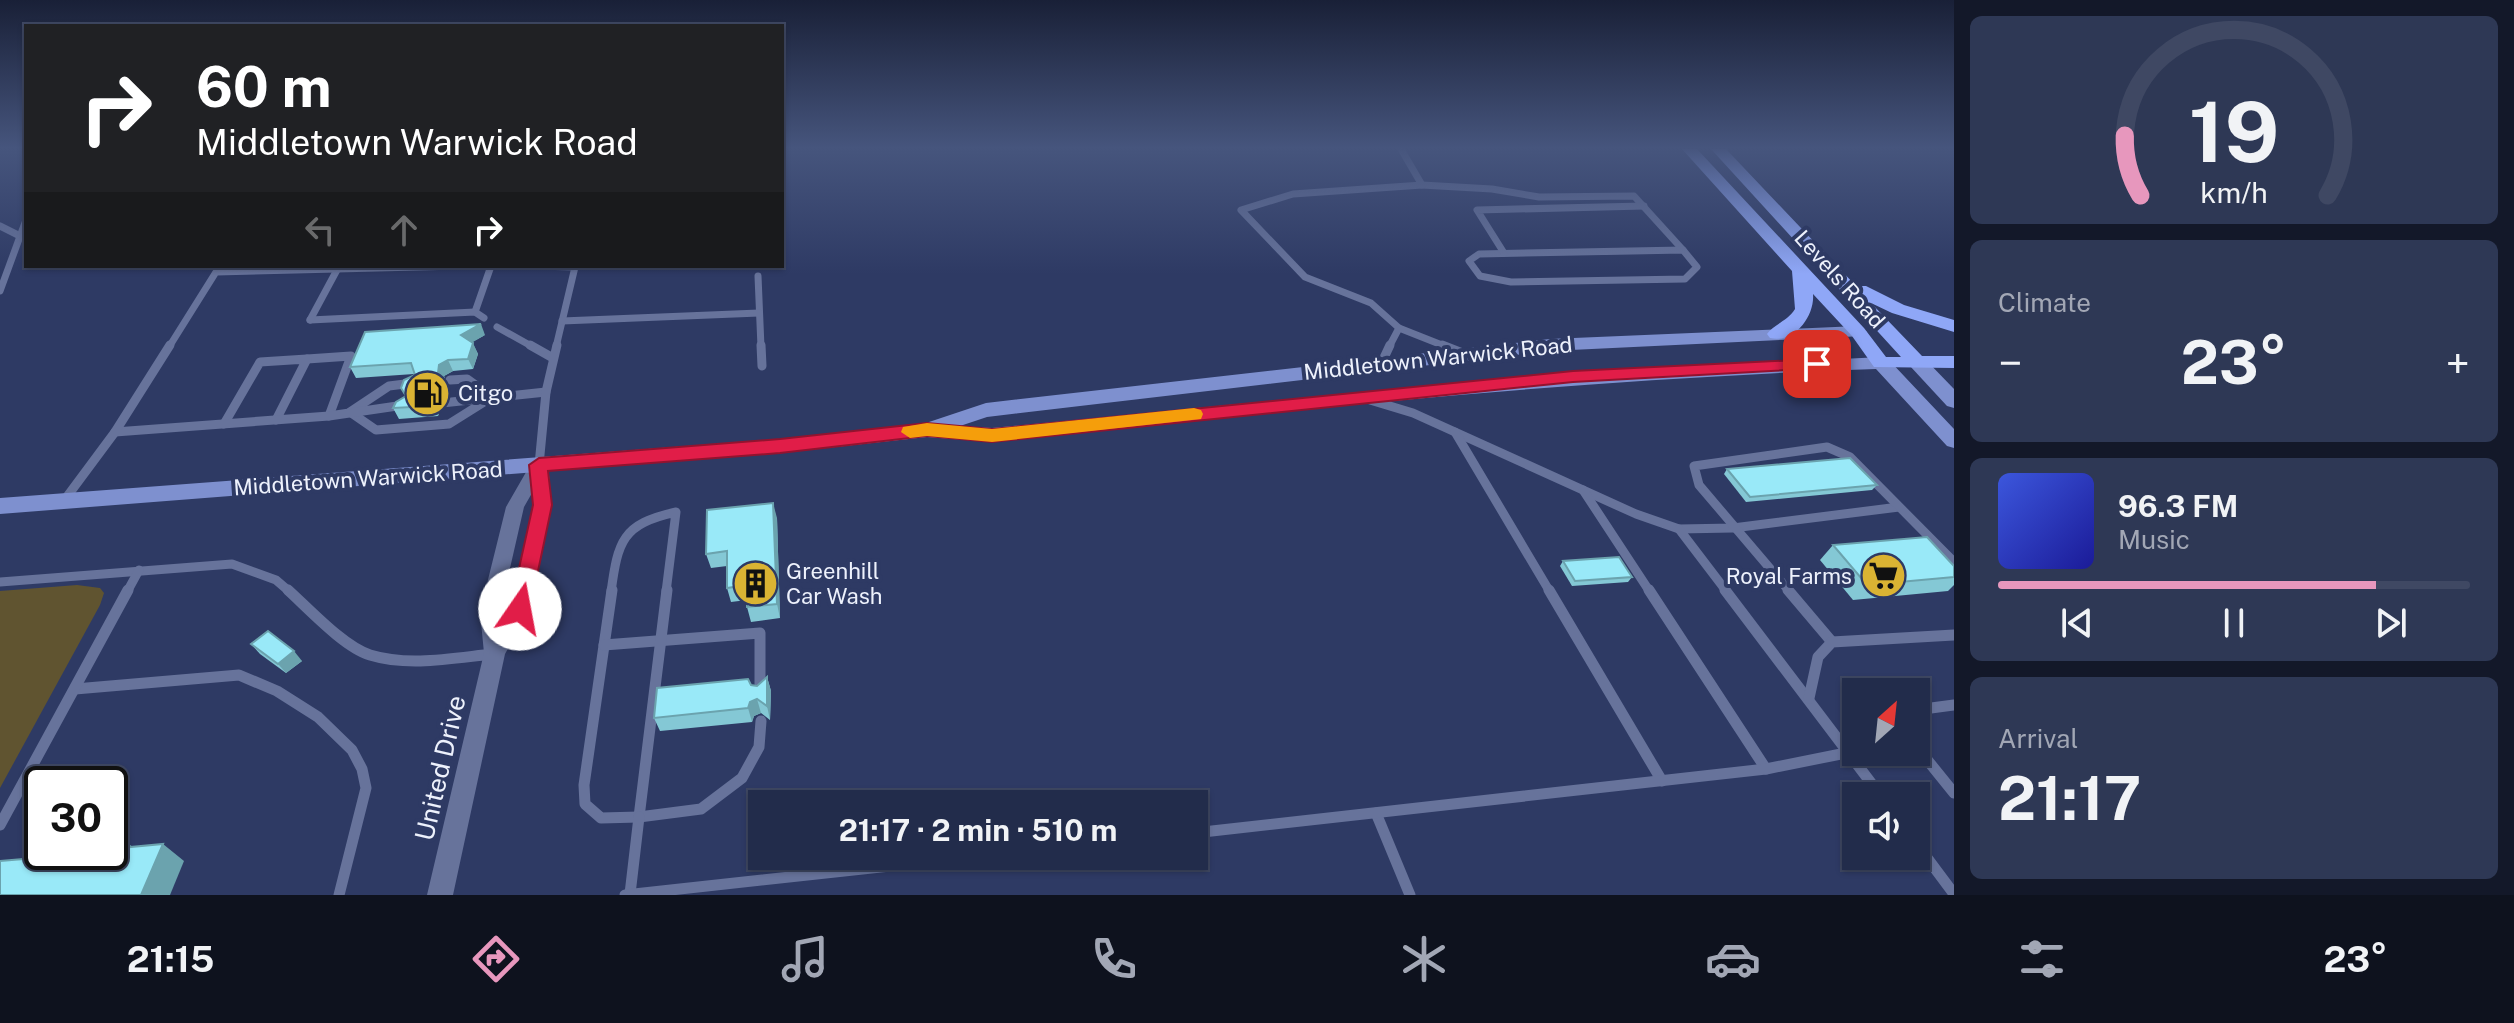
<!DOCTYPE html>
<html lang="en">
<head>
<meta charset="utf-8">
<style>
  :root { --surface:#222c4b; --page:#2e3855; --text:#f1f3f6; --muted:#a2a7b5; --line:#3f4863; --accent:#e797bd }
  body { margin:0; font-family:"Public Sans",sans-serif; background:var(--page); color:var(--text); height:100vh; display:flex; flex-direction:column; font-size:30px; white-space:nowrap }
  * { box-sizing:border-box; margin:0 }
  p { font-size:26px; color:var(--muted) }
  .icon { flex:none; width:44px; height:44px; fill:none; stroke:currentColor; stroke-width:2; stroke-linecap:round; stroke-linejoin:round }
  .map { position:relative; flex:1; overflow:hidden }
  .sheet { display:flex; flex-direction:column; gap:16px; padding:16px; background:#131829; width:560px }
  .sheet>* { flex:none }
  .top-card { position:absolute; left:24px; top:24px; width:760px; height:244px; border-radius:0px; box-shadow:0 2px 6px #0004,0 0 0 2px var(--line); background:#202124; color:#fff; overflow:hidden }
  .needle { width:52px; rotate:27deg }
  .tools { position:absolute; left:1842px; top:678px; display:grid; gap:16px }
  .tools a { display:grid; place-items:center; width:88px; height:88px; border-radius:0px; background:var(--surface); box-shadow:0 2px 6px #0004,0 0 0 2px var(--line); font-size:40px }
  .speed { position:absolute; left:24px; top:766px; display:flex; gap:16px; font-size:40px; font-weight:700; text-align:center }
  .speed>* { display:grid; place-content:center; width:104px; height:104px; border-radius:50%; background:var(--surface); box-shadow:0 2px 6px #0004,0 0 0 2px var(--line); line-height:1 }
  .speed .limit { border:4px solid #111; border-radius:12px; background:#fff; color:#111 }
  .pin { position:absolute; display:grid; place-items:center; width:68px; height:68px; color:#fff; margin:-34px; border-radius:16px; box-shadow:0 4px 12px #0006 }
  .me { position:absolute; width:88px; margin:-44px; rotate:12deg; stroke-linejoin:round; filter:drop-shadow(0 0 6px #0008) }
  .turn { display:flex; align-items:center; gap:28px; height:168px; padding:0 40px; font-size:36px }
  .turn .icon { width:104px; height:104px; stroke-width:2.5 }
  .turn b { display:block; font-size:56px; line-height:68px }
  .lanes { display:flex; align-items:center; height:76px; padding:0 40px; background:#0003; justify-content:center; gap:40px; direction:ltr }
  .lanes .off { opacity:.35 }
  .big { font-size:60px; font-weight:700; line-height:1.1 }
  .sheet .widget { flex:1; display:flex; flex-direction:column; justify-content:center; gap:12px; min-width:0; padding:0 28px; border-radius:12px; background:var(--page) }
  .sheet .dial { align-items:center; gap:0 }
  .dial svg { height:208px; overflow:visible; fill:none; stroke:var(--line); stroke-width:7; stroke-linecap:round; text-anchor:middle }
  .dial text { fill:var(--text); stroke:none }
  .song { display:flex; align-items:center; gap:24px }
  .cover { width:96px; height:96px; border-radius:12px; background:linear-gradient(135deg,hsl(230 70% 55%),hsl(240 70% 35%)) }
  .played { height:8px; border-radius:4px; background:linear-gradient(90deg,var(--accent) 80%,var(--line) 80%) }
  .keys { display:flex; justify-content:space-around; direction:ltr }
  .heat { display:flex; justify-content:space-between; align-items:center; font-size:44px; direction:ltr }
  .trip { position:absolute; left:748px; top:790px; width:460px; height:80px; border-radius:0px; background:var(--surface); box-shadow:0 2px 6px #0004,0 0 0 2px var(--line); font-weight:700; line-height:80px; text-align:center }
  .dock { display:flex; height:128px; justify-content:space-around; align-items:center; background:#0e121e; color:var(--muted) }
  .dock .icon { width:56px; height:56px }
  .dock .current { color:var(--accent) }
  .dock b { font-size:36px; color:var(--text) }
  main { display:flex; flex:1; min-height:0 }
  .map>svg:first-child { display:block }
  .green { fill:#605430 }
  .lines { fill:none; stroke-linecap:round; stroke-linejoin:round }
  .lane-far2 { stroke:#67739b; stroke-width:7 }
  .lane-far1 { stroke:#67739b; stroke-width:9 }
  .lane { stroke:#67739b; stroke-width:11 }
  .street { fill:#67739b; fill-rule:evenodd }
  .secondary { fill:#7e90cf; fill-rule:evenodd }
  .primary { fill:#8fa7f7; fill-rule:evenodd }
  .wall { fill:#84c8d5 }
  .shaded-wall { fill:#6ba3ae }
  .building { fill:#99e9f8; stroke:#6ba3ae; stroke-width:2 }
  .route { fill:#e11d48; stroke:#92132f; stroke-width:2 }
  .slow { fill:#f59e0b }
  .labels { text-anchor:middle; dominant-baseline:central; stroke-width:8; stroke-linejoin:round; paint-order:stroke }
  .street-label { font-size:22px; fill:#edf1fc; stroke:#2e3a64 }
  .poi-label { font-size:22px; fill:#edf1fc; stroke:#2e3a64; text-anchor:start }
  .near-street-label { font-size:26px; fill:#edf1fc; stroke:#2e3a64 }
</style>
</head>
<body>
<main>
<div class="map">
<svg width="1954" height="895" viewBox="0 0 1954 895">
  <rect width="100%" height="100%" fill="#2e3a64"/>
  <!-- green -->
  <polygon class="green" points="77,585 100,588 104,593 100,605 0,788 0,591"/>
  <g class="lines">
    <!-- lane-far2 -->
    <g class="lane-far2">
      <polyline points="1422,185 1492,189 1539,197 1634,196 1683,250"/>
      <polyline points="0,226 20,236"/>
      <polygon points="1683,250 1697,267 1685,279 1511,282 1480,276 1469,261 1479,254"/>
      <polyline points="1504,253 1477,210 1644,206"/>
      <polyline points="535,266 575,267 556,347"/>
      <polyline points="758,276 761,347"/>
      <polyline points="0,291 26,220"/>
      <polyline points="475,312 491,266"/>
      <polyline points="310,320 475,312 484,318"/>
      <polyline points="310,320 338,268"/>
      <polyline points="562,321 759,313"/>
      <polyline points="497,327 533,347"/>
      <polyline points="1399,328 1371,303 1305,277 1241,210 1293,194 1422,185 1401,149"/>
      <polyline points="169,347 216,272 460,266"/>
      <polyline points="1389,347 1399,328 1447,347"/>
    </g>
    <!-- lane-far1 -->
    <g class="lane-far1">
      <polyline points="530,345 553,358"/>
      <polyline points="761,345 762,366"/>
      <polyline points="1442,345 1465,354"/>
      <polyline points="307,359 351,356 329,416"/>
      <polyline points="1382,362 1390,345"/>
      <polyline points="413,383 389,386 350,412 376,430 449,424 492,397 467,379 450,380"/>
      <polyline points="1370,400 1413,413 1636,514 1679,529 1733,528 1899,507"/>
      <polyline points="442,403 546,392"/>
      <polyline points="224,424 260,362 307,359 276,420"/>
      <polyline points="115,432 329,416 404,405"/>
      <polyline points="1455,432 1550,592"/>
      <polyline points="539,465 546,392 557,345"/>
      <polyline points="1583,490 1650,592"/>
      <polyline points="63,502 115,432 170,345"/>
      <polyline points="1679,529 1727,592"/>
      <polyline points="0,582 232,564 276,580 290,592"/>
      <polyline points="127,592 139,570"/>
      <path d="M 611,592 C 618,541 622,524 676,512 L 666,592"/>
      <polyline points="1790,592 1699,485 1694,466 1827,447 1850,457 1954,562"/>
    </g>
    <!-- lane -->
    <g class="lane">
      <path d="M 288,590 C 309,609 344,647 370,655 C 409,667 454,658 493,654"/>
      <polyline points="612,590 584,785 585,804 601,818 639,817"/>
      <polyline points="1549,590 1662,781"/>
      <polyline points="1649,590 1766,769"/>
      <polyline points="1725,590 1881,796"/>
      <polyline points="1788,590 1832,642"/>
      <polyline points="604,645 760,633 760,692"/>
      <polyline points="75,689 239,675 277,691 318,717 352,750 362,769 366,788 339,895"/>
      <polyline points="1809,698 1818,657 1832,642 1954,635"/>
      <polyline points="1916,710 1954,705"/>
      <polyline points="1916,746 1954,793"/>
      <polyline points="1376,813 1410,895"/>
      <polyline points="639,817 667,590"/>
      <polyline points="639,817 701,809 742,778 759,747 761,721"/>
      <polyline points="0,825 128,590"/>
      <polyline points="1194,833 1766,769 1856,751"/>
      <polyline points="1916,843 1954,894"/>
      <polyline points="630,894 639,817"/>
      <polyline points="625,895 982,856"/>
    </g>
    <!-- street -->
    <path class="street" d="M 539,458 L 548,465 L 552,505 L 530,609 L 505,654 L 453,895 L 427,895 L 484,653 L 480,612 L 506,507 L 533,460 ZM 532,493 L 534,505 L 510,608 L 502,622 L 500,612 L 524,507 Z"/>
    <!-- secondary -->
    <g class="secondary">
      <path d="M 1858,326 L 1867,332 L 1864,336 L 1550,351 L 987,417 L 960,426 L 992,428 L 1547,374 L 1881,357 L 1888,359 L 1954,429 L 1954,448 L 1947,446 L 1876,369 C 1580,379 1286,410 992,442 L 927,437 L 780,453 L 0,514 L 0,498 L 780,439 L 926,423 L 986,403 L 1550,339 Z"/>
      <polygon points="1917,356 1924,358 1954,389 1954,408 1947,406 1910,366 1908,362 1910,358"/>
    </g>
    <!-- primary -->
    <path class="primary" d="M 1682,149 L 1697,149 L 1864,328 L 1886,357 L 1901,357 L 1711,149 L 1726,149 L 1856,286 L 1866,286 L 1904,305 L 1954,320 L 1954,332 L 1892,313 L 1871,303 L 1922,356 L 1954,356 L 1954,368 L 1874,367 L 1852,336 L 1813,294 C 1815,316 1794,344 1770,338 L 1767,334 C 1774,324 1788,321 1795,309 L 1792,271 Z"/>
  </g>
  <!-- wall -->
  <g class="wall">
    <polygon points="485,335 472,342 478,354 473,369 453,371 444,376 448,387 445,395 435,401 440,410 438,416 399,419 393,408 406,396 414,374 356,378 350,367"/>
    <polygon points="1727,469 1877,485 1872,490 1746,502 1724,474"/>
    <polygon points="777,518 780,618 751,622 747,607 747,600 731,602 727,588 727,566 711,568 706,554"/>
    <polygon points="1833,545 1954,566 1954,585 1948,591 1853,600 1820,560"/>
    <polygon points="1563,561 1632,577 1628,582 1572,586 1560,566"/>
    <polygon points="251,644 302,661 286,673 260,654"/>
    <polygon points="767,677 771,691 770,720 761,713 754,716 752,722 660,731 654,718 751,685 757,686"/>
  </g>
  <!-- shaded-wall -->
  <g class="shaded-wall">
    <polygon points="481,324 485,335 466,346 461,335"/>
    <polygon points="473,343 478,354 473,369 468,359"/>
    <polygon points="448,360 453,371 444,376 448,387 445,395 435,401 440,410 438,416 432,406 430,390 438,373 439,365"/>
    <polygon points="773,503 777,518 780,618 777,604"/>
    <polygon points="294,651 302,661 286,673 278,664"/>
    <polygon points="767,677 771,691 770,720 767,706"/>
    <polygon points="757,699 761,713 754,716 752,722 748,708 750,702"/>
    <polygon points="116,834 138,851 110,850 110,846"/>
    <polygon points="163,844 184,861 170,895 141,895"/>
  </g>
  <!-- building -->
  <g class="building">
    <polygon points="481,324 461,335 473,343 468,359 448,360 439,365 438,373 443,376 440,385 430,390 435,399 432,406 393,408 396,402 406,396 401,388 404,380 415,375 411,363 350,367 365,332"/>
    <polygon points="1850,458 1877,485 1750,497 1727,469"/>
    <polygon points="773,503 777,604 747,607 747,585 727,588 727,551 706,554 707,510"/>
    <polygon points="1927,537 1954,566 1954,577 1867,585 1833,545"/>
    <polygon points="1619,557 1632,577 1575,581 1563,561"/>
    <polygon points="268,631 294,651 278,664 251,644"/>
    <polygon points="767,677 767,706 757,699 750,702 748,708 654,718 657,688 748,679 751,685 757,686"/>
    <polygon points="116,834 110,846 110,835"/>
    <polygon points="163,844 141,895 0,895 0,861 47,857 49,852 110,852 110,849"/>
  </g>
  <!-- sky -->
  <linearGradient id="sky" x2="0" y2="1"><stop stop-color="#192037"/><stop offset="0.54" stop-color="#46557d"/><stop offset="1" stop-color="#46557d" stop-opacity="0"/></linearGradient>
  <rect width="1954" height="274" fill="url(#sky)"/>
  <!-- route -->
  <polygon class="route" points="1817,359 1823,360 1825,364 1823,368 1573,382 992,442 927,436 780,453 548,471 552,505 530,609 527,615 520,618 513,615 510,609 533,505 529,465 539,458 780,439 927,423 992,429 1573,371"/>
  <!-- slow -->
  <polygon class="slow" points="1194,408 1201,410 1203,414 1201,419 992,442 927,436 910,438 901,432 903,427 927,423 992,429"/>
  <!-- icons -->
  <defs>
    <symbol id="fuel-disc" viewBox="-11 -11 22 22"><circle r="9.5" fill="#dab333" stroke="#2e3a64"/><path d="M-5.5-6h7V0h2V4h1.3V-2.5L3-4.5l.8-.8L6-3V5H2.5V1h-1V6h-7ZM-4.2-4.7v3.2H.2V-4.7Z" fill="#111"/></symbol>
    <symbol id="supermarket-disc" viewBox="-11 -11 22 22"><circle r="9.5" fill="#dab333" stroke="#2e3a64"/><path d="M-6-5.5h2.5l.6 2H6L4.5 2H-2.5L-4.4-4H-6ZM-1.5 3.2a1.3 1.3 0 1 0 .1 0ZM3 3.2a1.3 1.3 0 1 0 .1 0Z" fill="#111"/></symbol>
    <symbol id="building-disc" viewBox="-11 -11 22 22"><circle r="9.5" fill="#dab333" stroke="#2e3a64"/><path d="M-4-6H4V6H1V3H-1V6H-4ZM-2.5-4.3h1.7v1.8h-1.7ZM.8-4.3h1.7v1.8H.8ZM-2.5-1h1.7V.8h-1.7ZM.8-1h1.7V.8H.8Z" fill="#111"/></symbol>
  </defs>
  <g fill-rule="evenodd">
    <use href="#fuel-disc" x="402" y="368" width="51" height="51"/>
    <use href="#supermarket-disc" x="1858" y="550" width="51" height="51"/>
    <use href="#building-disc" x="730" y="558" width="51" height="51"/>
  </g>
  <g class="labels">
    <!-- street labels -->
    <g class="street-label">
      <text transform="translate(1840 279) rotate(48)">Levels Road</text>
      <text transform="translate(1438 358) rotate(-6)">Middletown Warwick Road</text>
      <text transform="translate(368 478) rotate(-4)">Middletown Warwick Road</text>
    </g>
    <!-- poi labels -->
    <g class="poi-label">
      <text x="458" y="393">Citgo</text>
      <text x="786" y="571">Greenhill<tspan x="786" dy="25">Car Wash</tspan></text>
      <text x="1852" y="576" text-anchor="end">Royal Farms</text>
    </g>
    <!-- near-street labels -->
    <g class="near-street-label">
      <text transform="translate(440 768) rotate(-77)">United Drive</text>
    </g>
  </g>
</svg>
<div class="tools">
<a><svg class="needle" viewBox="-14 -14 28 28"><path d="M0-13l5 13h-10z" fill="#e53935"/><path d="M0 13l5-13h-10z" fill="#a2a7b5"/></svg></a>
<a><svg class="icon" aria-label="sound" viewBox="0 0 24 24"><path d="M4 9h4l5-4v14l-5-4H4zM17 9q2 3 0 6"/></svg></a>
</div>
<div class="speed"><div class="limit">30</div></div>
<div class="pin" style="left:1817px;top:364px;background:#d93025"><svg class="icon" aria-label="arrive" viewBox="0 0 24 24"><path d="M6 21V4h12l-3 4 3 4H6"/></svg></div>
<svg class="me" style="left:520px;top:609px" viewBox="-20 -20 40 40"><circle r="19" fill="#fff"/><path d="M0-13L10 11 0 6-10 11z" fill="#e11d48"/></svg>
<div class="trip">21:17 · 2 min · 510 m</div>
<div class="top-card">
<div class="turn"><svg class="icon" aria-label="right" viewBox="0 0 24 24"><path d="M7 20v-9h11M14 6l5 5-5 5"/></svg><div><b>60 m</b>Middletown Warwick Road</div></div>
<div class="lanes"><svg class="icon off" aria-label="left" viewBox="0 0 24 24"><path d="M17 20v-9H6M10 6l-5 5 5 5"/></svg><svg class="icon off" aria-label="ahead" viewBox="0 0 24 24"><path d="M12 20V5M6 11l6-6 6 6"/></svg><svg class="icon" aria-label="right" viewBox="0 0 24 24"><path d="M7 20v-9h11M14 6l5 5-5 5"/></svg></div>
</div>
</div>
<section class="sheet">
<div class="widget dial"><svg viewBox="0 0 100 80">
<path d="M14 69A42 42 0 1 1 86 69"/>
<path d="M14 69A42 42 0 0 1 8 46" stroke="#e797bd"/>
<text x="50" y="56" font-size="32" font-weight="700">19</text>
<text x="50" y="72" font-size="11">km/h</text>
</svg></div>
<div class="widget"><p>Climate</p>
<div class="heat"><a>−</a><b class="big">23°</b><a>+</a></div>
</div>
<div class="widget">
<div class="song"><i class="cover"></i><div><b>96.3 FM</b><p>Music</p></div></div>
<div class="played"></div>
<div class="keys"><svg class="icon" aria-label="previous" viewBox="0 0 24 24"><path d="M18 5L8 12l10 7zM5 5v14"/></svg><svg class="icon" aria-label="pause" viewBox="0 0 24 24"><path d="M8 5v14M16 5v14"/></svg><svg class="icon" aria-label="next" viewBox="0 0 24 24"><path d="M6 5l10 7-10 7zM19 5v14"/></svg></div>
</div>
<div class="widget"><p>Arrival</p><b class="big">21:17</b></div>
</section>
</main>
<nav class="dock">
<b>21:15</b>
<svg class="icon current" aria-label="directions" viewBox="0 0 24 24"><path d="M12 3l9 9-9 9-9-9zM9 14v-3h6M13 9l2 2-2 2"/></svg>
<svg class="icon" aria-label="music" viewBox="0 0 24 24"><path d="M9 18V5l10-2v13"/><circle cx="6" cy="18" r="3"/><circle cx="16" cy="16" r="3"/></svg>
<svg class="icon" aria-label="phone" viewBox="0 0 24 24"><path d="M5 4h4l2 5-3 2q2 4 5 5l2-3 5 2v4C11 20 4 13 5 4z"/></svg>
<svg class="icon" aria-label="climate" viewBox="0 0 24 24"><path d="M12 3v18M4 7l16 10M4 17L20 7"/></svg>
<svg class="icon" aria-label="car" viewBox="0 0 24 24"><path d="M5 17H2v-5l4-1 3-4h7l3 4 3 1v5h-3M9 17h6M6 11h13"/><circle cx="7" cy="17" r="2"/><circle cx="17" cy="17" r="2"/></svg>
<svg class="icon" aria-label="filters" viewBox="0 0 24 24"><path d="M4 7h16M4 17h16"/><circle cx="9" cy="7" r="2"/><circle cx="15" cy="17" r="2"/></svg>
<b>23°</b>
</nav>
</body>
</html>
